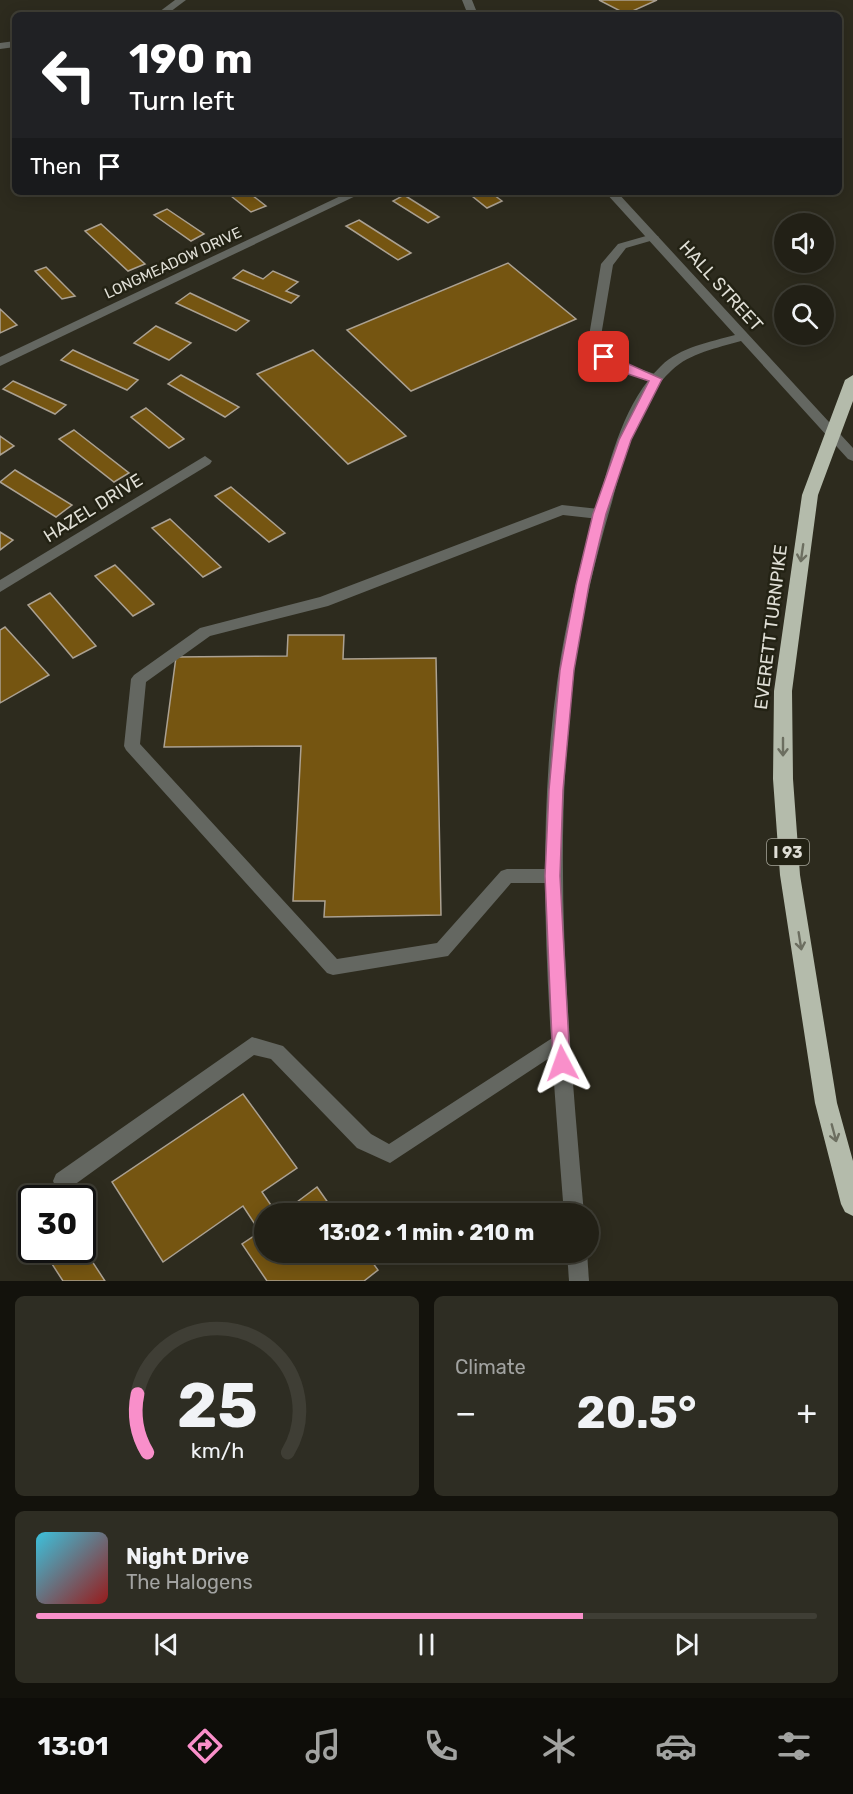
<!DOCTYPE html>
<html lang="en">
<head>
<meta charset="utf-8">
<style>
  :root { --surface:#222016; --page:#2e2d23; --text:#f1f3f6; --muted:#a2a3a1; --line:#3f3e35; --accent:#f98fca }
  body { margin:0; font-family:Rubik,sans-serif; background:var(--page); color:var(--text); height:100vh; display:flex; flex-direction:column; font-size:22px; white-space:nowrap }
  * { box-sizing:border-box; margin:0 }
  p { font-size:20px; color:var(--muted) }
  .icon { flex:none; width:33px; height:33px; fill:none; stroke:currentColor; stroke-width:2; stroke-linecap:round; stroke-linejoin:round }
  .map { position:relative; height:1281px; overflow:hidden }
  .sheet { display:flex; flex-direction:column; gap:15px; padding:15px; background:#13120c; flex:1 }
  .sheet>* { flex:none }
  .banner { position:absolute; left:12px; top:12px; width:830px; height:183px; border-radius:9px; box-shadow:0 3px 15px #0003,0 0 0 2px var(--line); background:#202124; color:#fff; overflow:hidden }
  .tools { position:absolute; left:774px; top:213px; display:grid; gap:12px }
  .tools a { display:grid; place-items:center; width:60px; height:60px; border-radius:50%; background:var(--surface); box-shadow:0 3px 15px #0003,0 0 0 2px var(--line); font-size:30px }
  .speed { position:absolute; left:18px; top:1185px; display:flex; gap:12px; font-size:30px; font-weight:700; text-align:center }
  .speed>* { display:grid; place-content:center; width:78px; height:78px; border-radius:50%; background:var(--surface); box-shadow:0 3px 15px #0003,0 0 0 2px var(--line); line-height:1 }
  .speed .limit { border:3px solid #111; border-radius:9px; background:#fff; color:#111 }
  .pin { position:absolute; display:grid; place-items:center; width:51px; height:51px; color:#fff; margin:-26px; border-radius:12px; box-shadow:0 3px 9px #0006 }
  .me { position:absolute; width:66px; margin:-33px; rotate:356deg; stroke-linejoin:round; filter:drop-shadow(0 0 4px #0008) }
  .turn { display:flex; align-items:center; gap:21px; height:126px; padding:0 18px; font-size:27px }
  .turn .icon { width:78px; height:78px; stroke-width:2.5 }
  .turn b { display:block; font-size:42px; line-height:51px }
  .then { display:flex; align-items:center; height:57px; padding:0 18px; background:#0003; gap:12px; font-size:22px }
  .big { font-size:45px; font-weight:700; line-height:1.1 }
  .sheet .card { flex:1; display:flex; flex-direction:column; justify-content:center; gap:9px; min-width:0; padding:0 21px; border-radius:9px; background:var(--page) }
  .sheet .dial { align-items:center; gap:0 }
  .dial svg { height:156px; overflow:visible; fill:none; stroke:var(--line); stroke-width:7; stroke-linecap:round; text-anchor:middle }
  .dial text { fill:var(--text); stroke:none }
  .song { display:flex; align-items:center; gap:18px }
  .cover { width:72px; height:72px; border-radius:9px; background:linear-gradient(135deg,hsl(190 70% 55%),hsl(0 70% 35%)) }
  .played { height:6px; border-radius:3px; background:linear-gradient(90deg,var(--accent) 70%,var(--line) 70%) }
  .keys { display:flex; justify-content:space-around; direction:ltr }
  .heat { display:flex; justify-content:space-between; align-items:center; font-size:33px; direction:ltr }
  .sheet .tiles { flex:1; display:grid; gap:15px; grid-template-columns:1fr 1fr }
  .card:last-child { grid-column:span 2 }
  .trip { position:absolute; left:254px; top:1203px; width:345px; height:60px; border-radius:30px; background:var(--surface); box-shadow:0 3px 15px #0003,0 0 0 2px var(--line); font-weight:700; line-height:60px; text-align:center }
  .menu { display:flex; height:96px; justify-content:space-around; align-items:center; background:#0e0d09; color:var(--muted) }
  .menu .icon { width:42px; height:42px }
  .menu .current { color:var(--accent) }
  .menu b { font-size:27px; color:var(--text) }
  .map>svg:first-child { display:block }
  .building { fill:#755511; stroke:#aba192; stroke-width:1.5 }
  .lines { fill:none; stroke-linecap:round; stroke-linejoin:round }
  .lane { fill:#646761; fill-rule:evenodd }
  .street { fill:#646761; fill-rule:evenodd }
  .highway { fill:#b4bbab; fill-rule:evenodd }
  .oneway { stroke:#6c6e60 }
  .route { fill:#f98fca; stroke:#a25d83; stroke-width:1.5 }
  .labels { text-anchor:middle; dominant-baseline:central; stroke-width:5; stroke-linejoin:round; paint-order:stroke }
  .far-street-label { font-size:15px; fill:#dfded5; stroke:#232214 }
  .shield { fill:#232214; stroke:#a7a69b; stroke-width:1.5 }
  .shield-label { font-size:16px; font-weight:bold; fill:#dfded5 }
  .street-label { font-size:18px; fill:#dfded5; stroke:#232214 }
</style>
</head>
<body>
<div class="map">
<svg width="853" height="1281" viewBox="0 0 853 1281">
  <rect width="100%" height="100%" fill="#2d2b1e"/>
  <!-- building -->
  <g class="building">
    <polygon points="599,0 657,0 626,14"/>
    <polygon points="226,192 248,192 266,206 251,212"/>
    <polygon points="467,192 490,192 502,201 487,208"/>
    <polygon points="404,195 439,217 428,223 393,201"/>
    <polygon points="167,209 204,234 191,241 154,215"/>
    <polygon points="359,220 411,253 398,260 346,226"/>
    <polygon points="101,224 145,264 128,271 85,231"/>
    <polygon points="508,263 576,319 411,391 347,330"/>
    <polygon points="46,267 75,296 62,299 35,271"/>
    <polygon points="243,270 263,279 273,271 298,282 286,291 299,296 291,303 233,278"/>
    <polygon points="190,293 249,321 236,331 176,303"/>
    <polygon points="0,309 17,325 0,333"/>
    <polygon points="156,326 191,343 169,360 134,343"/>
    <polygon points="73,350 138,380 127,390 61,360"/>
    <polygon points="313,350 406,436 348,464 257,374"/>
    <polygon points="181,375 239,407 225,417 168,384"/>
    <polygon points="13,381 66,405 55,414 3,389"/>
    <polygon points="146,408 184,439 169,448 131,417"/>
    <polygon points="74,430 129,473 114,482 59,439"/>
    <polygon points="0,436 14,446 0,455"/>
    <polygon points="15,470 72,505 56,517 0,482"/>
    <polygon points="231,487 285,533 269,542 215,496"/>
    <polygon points="170,519 221,567 203,577 152,528"/>
    <polygon points="0,532 13,540 0,550"/>
    <polygon points="115,565 154,604 133,616 95,576"/>
    <polygon points="50,593 96,646 73,658 28,605"/>
    <polygon points="5,627 49,675 0,703 0,630"/>
    <polygon points="288,635 344,635 343,659 436,658 441,915 324,917 325,901 293,901 301,746 164,747 176,657 287,656"/>
    <polygon points="243,1094 297,1168 262,1192 277,1214 264,1214 264,1252 365,1252 378,1270 364,1281 267,1281 242,1244 260,1232 243,1206 163,1262 112,1182"/>
    <polygon points="317,1187 336,1214 281,1214"/>
    <polygon points="82,1246 105,1281 63,1281 52,1264 71,1250 82,1250"/>
  </g>
  <g class="lines">
    <!-- lane -->
    <g class="lane">
      <polygon points="175,0 186,0 166,15 155,15"/>
      <polygon points="15,41 15,47 0,49 0,43"/>
      <polygon points="653,234 659,237 657,239 626,248 613,265 601,336 609,355 634,367 661,376 662,379 656,383 624,373 600,360 589,336 601,264 618,244"/>
      <polygon points="562,505 599,509 606,514 599,519 563,515 328,606 210,636 146,682 140,744 337,959 437,943 501,871 507,869 553,869 559,871 561,876 559,881 553,883 511,883 448,956 333,975 327,973 126,750 124,746 131,679 134,675 200,628 320,597"/>
      <polygon points="560,1033 566,1035 569,1041 566,1047 390,1163 357,1148 271,1059 254,1055 70,1188 63,1191 56,1188 53,1181 56,1174 252,1037 283,1046 371,1134 389,1144"/>
    </g>
    <!-- street -->
    <g class="street">
      <polygon points="462,0 472,0 478,15 468,15"/>
      <polygon points="349,192 364,192 0,366 0,357"/>
      <path d="M 605,192 L 617,192 L 853,448 L 853,461 L 848,459 L 741,341 C 717,348 690,353 672,370 C 637,402 624,458 612,502 C 597,553 584,605 576,658 C 550,842 568,1029 584,1214 L 564,1214 C 550,1030 531,840 561,656 C 570,604 583,554 598,503 C 611,456 625,401 661,366 C 680,347 710,342 735,335 Z"/>
      <polygon points="205,456 212,461 210,464 0,592 0,580"/>
      <polygon points="567,1252 587,1252 589,1281 569,1281"/>
    </g>
    <!-- highway -->
    <polygon class="highway" points="853,375 853,401 818,495 792,691 793,779 800,875 837,1103 853,1161 853,1216 845,1212 841,1204 815,1103 780,875 773,779 774,691 802,495 845,380"/>
  </g>
  <!-- one-way arrows -->
  <defs><path id="oneway-shaft" d="M-6 0H5M1.5-3L5.5 0L1.5 3" fill="none" stroke-width="1.6" stroke-linecap="round" stroke-linejoin="round" transform="scale(1.5)"/></defs>
  <g class="oneway">
    <use href="#oneway-shaft" transform="translate(802 553) rotate(98)"/>
    <use href="#oneway-shaft" transform="translate(783 747) rotate(90)"/>
    <use href="#oneway-shaft" transform="translate(800 941) rotate(81)"/>
    <use href="#oneway-shaft" transform="translate(834 1133) rotate(75)"/>
  </g>
  <!-- route -->
  <polygon class="route" points="604,353 662,379 631,440 606,514 589,585 574,670 563,790 560,876 570,1063 568,1068 562,1070 556,1068 553,1063 545,876 549,790 560,670 576,585 593,514 619,440 649,381 625,373 600,359 600,354"/>
  <g class="labels">
    <!-- far-street labels -->
    <g class="far-street-label">
      <text transform="translate(173 263) rotate(-25)">LONGMEADOW DRIVE</text>
    </g>
    <!-- shield labels -->
    <rect class="shield" x="767" y="839" width="42" height="26" rx="4.5"/>
    <g class="shield-label">
      <text x="788" y="852">I 93</text>
    </g>
    <!-- street labels -->
    <g class="street-label">
      <text transform="translate(721 286) rotate(48)">HALL STREET</text>
      <text transform="translate(93 508) rotate(-32)">HAZEL DRIVE</text>
      <text transform="translate(771 627) rotate(-83)">EVERETT TURNPIKE</text>
    </g>
  </g>
</svg>
<div class="tools">
<a><svg class="icon" aria-label="sound" viewBox="0 0 24 24"><path d="M4 9h4l5-4v14l-5-4H4zM17 9q2 3 0 6"/></svg></a>
<a><svg class="icon" aria-label="search" viewBox="0 0 24 24"><circle cx="10" cy="10" r="6"/><path d="M15 15l6 6"/></svg></a>
</div>
<div class="speed"><div class="limit">30</div></div>
<div class="pin" style="left:604px;top:357px;background:#d93025"><svg class="icon" aria-label="arrive" viewBox="0 0 24 24"><path d="M6 21V4h12l-3 4 3 4H6"/></svg></div>
<svg class="me" style="left:562px;top:1063px" viewBox="-20 -20 40 40"><path d="M0-17L14 15 0 8-14 15z" fill="#f98fca" stroke="#fff" stroke-width="4"/></svg>
<div class="trip">13:02 · 1 min · 210 m</div>
<div class="banner">
<div class="turn"><svg class="icon" aria-label="left" viewBox="0 0 24 24"><path d="M17 20v-9H6M10 6l-5 5 5 5"/></svg><div><b>190 m</b>Turn left</div></div>
<div class="then">Then<svg class="icon" aria-label="arrive" viewBox="0 0 24 24"><path d="M6 21V4h12l-3 4 3 4H6"/></svg></div>
</div>
</div>
<section class="sheet">
<div class="tiles">
<div class="card dial"><svg viewBox="0 0 100 80">
<path d="M14 69A42 42 0 1 1 86 69"/>
<path d="M14 69A42 42 0 0 1 9 39" stroke="#f98fca"/>
<text x="50" y="56" font-size="32" font-weight="700">25</text>
<text x="50" y="72" font-size="11">km/h</text>
</svg></div>
<div class="card"><p>Climate</p>
<div class="heat"><a>−</a><b class="big">20.5°</b><a>+</a></div>
</div>
<div class="card">
<div class="song"><i class="cover"></i><div><b>Night Drive</b><p>The Halogens</p></div></div>
<div class="played"></div>
<div class="keys"><svg class="icon" aria-label="previous" viewBox="0 0 24 24"><path d="M18 5L8 12l10 7zM5 5v14"/></svg><svg class="icon" aria-label="pause" viewBox="0 0 24 24"><path d="M8 5v14M16 5v14"/></svg><svg class="icon" aria-label="next" viewBox="0 0 24 24"><path d="M6 5l10 7-10 7zM19 5v14"/></svg></div>
</div>
</div>
</section>
<nav class="menu">
<b>13:01</b>
<svg class="icon current" aria-label="directions" viewBox="0 0 24 24"><path d="M12 3l9 9-9 9-9-9zM9 14v-3h6M13 9l2 2-2 2"/></svg>
<svg class="icon" aria-label="music" viewBox="0 0 24 24"><path d="M9 18V5l10-2v13"/><circle cx="6" cy="18" r="3"/><circle cx="16" cy="16" r="3"/></svg>
<svg class="icon" aria-label="phone" viewBox="0 0 24 24"><path d="M5 4h4l2 5-3 2q2 4 5 5l2-3 5 2v4C11 20 4 13 5 4z"/></svg>
<svg class="icon" aria-label="climate" viewBox="0 0 24 24"><path d="M12 3v18M4 7l16 10M4 17L20 7"/></svg>
<svg class="icon" aria-label="car" viewBox="0 0 24 24"><path d="M5 17H2v-5l4-1 3-4h7l3 4 3 1v5h-3M9 17h6M6 11h13"/><circle cx="7" cy="17" r="2"/><circle cx="17" cy="17" r="2"/></svg>
<svg class="icon" aria-label="filters" viewBox="0 0 24 24"><path d="M4 7h16M4 17h16"/><circle cx="9" cy="7" r="2"/><circle cx="15" cy="17" r="2"/></svg>
</nav>
</body>
</html>
